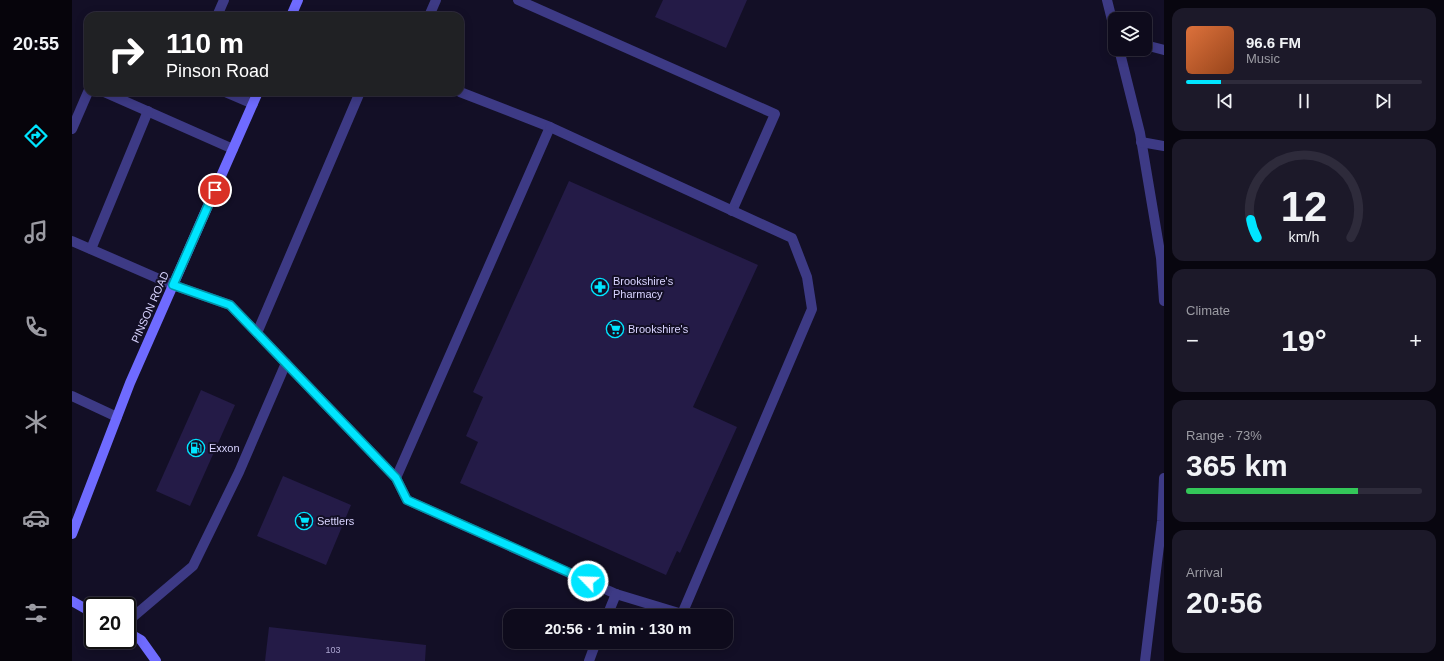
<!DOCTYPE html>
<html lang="en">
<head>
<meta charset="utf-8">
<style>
  :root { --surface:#0e0b1c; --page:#1c1929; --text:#f1f3f6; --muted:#9b9ba3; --line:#2e2b3b; --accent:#00e5ff }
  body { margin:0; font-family:Helvetica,sans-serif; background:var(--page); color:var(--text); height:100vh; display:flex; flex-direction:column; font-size:15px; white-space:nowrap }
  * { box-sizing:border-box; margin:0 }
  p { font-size:13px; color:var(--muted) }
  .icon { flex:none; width:22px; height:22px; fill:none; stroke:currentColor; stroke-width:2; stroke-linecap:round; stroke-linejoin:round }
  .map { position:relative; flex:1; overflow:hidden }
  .details { display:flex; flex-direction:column; gap:8px; padding:8px; background:#08060f; width:280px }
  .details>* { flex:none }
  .top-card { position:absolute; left:12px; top:12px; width:380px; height:84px; border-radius:12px; box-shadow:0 2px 10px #0003,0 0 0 1px var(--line); background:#202124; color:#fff; overflow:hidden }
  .controls { position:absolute; left:1036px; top:12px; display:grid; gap:8px }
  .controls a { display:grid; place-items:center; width:44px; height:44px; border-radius:8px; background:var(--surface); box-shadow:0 2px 10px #0003,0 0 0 1px var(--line); font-size:20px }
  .speed { position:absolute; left:12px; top:597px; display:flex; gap:8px; font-size:20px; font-weight:700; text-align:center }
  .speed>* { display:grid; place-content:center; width:52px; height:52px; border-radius:50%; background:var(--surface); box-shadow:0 2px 10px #0003,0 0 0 1px var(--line); line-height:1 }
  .speed .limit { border:2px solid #111; border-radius:6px; background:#fff; color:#111 }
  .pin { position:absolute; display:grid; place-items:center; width:34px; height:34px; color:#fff; margin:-17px; border:2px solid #fff; border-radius:50%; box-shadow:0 1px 4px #0007 }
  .me { position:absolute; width:44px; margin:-22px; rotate:294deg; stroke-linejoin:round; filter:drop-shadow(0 0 3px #0008) }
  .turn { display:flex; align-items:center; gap:14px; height:84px; padding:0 16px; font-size:18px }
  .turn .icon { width:52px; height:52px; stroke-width:2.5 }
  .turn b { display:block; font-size:28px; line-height:34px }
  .big { font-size:30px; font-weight:700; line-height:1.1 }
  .details .tile { flex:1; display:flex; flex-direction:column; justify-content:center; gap:6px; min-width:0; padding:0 14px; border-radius:12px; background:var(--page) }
  .details .dial { align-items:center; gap:0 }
  .dial svg { height:104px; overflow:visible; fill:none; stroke:var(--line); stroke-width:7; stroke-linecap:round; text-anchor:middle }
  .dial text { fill:var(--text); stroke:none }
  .song { display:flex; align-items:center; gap:12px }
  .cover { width:48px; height:48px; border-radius:6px; background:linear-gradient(135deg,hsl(20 70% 55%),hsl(20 70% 35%)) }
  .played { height:4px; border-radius:2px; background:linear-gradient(90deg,var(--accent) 15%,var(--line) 15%) }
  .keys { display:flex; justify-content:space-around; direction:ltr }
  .heat { display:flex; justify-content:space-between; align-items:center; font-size:22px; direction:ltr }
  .charge { height:6px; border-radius:3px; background:linear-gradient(90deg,#34c759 73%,var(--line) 0) }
  .trip { position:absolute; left:431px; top:609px; width:230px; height:40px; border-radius:12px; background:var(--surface); box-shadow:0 2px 10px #0003,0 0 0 1px var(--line); font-weight:700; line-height:40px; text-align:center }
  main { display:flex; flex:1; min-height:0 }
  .tab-bar { display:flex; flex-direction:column; width:72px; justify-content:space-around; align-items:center; background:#06040b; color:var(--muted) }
  .tab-bar .icon { width:28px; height:28px }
  .tab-bar .on { color:var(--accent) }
  .tab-bar b { font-size:18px; color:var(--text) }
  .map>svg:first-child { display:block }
  .building { fill:#241b47 }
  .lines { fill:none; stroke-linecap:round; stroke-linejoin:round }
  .lane { stroke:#3d3a85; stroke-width:10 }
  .secondary { stroke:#6f6bff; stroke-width:10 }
  .route-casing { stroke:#0095a6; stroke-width:10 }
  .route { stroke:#00e5ff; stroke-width:7 }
  .labels { text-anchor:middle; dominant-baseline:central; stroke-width:4; stroke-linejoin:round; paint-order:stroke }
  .number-label { font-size:9px; fill:#aca6d1 }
  .poi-label { font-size:11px; fill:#d9d4ff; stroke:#130f26; text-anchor:start }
  .street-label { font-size:11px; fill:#d9d4ff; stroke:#130f26 }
</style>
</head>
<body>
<main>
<nav class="tab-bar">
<b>20:55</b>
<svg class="icon on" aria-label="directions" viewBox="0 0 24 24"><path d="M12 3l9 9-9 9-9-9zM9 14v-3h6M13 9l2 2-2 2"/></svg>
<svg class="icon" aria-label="music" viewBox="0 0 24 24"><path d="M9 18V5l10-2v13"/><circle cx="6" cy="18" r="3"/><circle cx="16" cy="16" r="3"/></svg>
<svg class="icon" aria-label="phone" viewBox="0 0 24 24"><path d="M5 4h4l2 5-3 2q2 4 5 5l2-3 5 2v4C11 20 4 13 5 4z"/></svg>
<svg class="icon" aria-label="climate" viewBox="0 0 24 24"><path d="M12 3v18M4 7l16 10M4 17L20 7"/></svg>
<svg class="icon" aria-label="car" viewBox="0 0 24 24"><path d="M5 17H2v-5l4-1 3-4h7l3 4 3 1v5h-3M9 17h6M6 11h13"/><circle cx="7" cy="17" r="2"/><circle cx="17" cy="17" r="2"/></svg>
<svg class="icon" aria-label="filters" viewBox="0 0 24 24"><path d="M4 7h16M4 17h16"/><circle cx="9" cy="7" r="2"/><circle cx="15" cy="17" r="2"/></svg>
</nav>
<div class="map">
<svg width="1092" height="661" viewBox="0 0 1092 661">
  <rect width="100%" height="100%" fill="#130f26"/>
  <!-- building -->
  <g class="building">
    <polygon points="591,0 675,0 654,48 583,17"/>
    <polygon points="497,181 686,265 621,407 665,427 608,553 605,551 594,575 388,483 406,442 394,436 411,397 401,392"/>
    <polygon points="129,390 163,405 118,506 84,491"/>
    <polygon points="211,476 279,505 254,565 185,536"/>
    <polygon points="197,627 354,645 353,661 193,661"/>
  </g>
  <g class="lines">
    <!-- lane -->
    <g class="lane">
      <polyline points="446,0 703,114 660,211"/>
      <polyline points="1035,0 1043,32"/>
      <polyline points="145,16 152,0"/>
      <polyline points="357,16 364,0"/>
      <polyline points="1073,45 1092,50"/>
      <polyline points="1047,49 1068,133 1089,258 1092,301"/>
      <polyline points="32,92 161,149"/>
      <polyline points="153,92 181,104"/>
      <polyline points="0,129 16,92"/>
      <polyline points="1069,142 1092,146"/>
      <polyline points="0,241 101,285 158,305 324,478 478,127 388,92"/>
      <polyline points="19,249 76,111"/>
      <polyline points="185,333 288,92"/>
      <polyline points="0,396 45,417"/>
      <polyline points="324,478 335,500 544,594 610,614 740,309 735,277 720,238 478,127"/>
      <polyline points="535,616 544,594"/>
      <polyline points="55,622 121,566 167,472 214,363"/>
      <polyline points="517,661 524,642"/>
      <polyline points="1073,661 1090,521 1092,478"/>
    </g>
    <!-- secondary -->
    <g class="secondary">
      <polyline points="219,16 226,0"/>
      <polyline points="0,534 58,383 186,92"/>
      <polyline points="0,601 21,613"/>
      <polyline points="55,632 69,640 84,661"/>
    </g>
  </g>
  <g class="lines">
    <defs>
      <polyline id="route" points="143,190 101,285 158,305 324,478 335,500 516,581"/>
    </defs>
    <!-- route casing -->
    <use href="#route" class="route-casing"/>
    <!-- route -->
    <use href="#route" class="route"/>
  </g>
  <!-- icons -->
  <defs>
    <symbol id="pharmacy-ring" viewBox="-11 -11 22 22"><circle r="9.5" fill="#130f26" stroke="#00e5ff" stroke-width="1.5"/><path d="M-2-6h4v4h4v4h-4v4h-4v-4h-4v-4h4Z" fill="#00e5ff"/></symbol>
    <symbol id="supermarket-ring" viewBox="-11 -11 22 22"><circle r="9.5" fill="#130f26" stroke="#00e5ff" stroke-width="1.5"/><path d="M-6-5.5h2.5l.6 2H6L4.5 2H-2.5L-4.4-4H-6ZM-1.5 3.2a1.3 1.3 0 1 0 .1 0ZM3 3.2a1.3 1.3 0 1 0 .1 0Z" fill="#00e5ff"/></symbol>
    <symbol id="fuel-ring" viewBox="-11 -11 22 22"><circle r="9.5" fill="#130f26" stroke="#00e5ff" stroke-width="1.5"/><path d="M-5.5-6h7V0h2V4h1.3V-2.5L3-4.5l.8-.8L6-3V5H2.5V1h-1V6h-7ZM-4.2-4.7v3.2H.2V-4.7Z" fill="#00e5ff"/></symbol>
  </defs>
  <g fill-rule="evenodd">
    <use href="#pharmacy-ring" x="518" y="277" width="20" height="20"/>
    <use href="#supermarket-ring" x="533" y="319" width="20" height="20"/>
    <use href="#fuel-ring" x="114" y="438" width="20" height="20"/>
    <use href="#supermarket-ring" x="222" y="511" width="20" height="20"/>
  </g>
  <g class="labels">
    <!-- number labels -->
    <g class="number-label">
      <text x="261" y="650">103</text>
    </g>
    <!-- poi labels -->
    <g class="poi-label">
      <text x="541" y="281">Brookshire's<tspan x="541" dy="13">Pharmacy</tspan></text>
      <text x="556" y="329">Brookshire's</text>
      <text x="137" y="448">Exxon</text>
      <text x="245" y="521">Settlers</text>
    </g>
    <!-- street labels -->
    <g class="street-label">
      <text transform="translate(78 307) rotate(-66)">PINSON ROAD</text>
    </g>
  </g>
</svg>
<div class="controls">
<a><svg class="icon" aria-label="layers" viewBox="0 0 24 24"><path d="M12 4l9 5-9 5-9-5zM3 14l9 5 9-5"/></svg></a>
</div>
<div class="speed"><div class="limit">20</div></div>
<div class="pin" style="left:143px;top:190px;background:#d93025"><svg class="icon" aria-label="arrive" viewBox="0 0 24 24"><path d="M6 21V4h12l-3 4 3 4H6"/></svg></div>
<svg class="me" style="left:516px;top:581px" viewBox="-20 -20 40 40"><circle r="17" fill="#00e5ff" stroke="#fff" stroke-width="3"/><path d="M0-11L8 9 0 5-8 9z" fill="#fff"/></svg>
<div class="trip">20:56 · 1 min · 130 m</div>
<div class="top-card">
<div class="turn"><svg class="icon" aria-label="right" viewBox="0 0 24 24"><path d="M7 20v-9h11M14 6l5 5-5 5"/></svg><div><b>110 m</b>Pinson Road</div></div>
</div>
</div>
<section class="details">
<div class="tile">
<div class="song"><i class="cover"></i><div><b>96.6 FM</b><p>Music</p></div></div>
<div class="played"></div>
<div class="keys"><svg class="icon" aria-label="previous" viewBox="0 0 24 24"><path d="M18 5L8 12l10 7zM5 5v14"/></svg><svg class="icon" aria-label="pause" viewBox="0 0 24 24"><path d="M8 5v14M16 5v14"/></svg><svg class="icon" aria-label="next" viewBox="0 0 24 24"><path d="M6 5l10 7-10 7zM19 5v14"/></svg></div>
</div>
<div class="tile dial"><svg viewBox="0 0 100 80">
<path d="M14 69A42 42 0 1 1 86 69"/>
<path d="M14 69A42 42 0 0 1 9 55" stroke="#00e5ff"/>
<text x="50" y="56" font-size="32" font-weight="700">12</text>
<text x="50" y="72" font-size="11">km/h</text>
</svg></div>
<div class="tile"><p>Climate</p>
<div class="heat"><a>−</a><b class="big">19°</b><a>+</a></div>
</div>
<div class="tile"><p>Range · 73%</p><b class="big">365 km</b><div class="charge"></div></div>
<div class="tile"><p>Arrival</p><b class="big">20:56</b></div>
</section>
</main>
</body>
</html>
